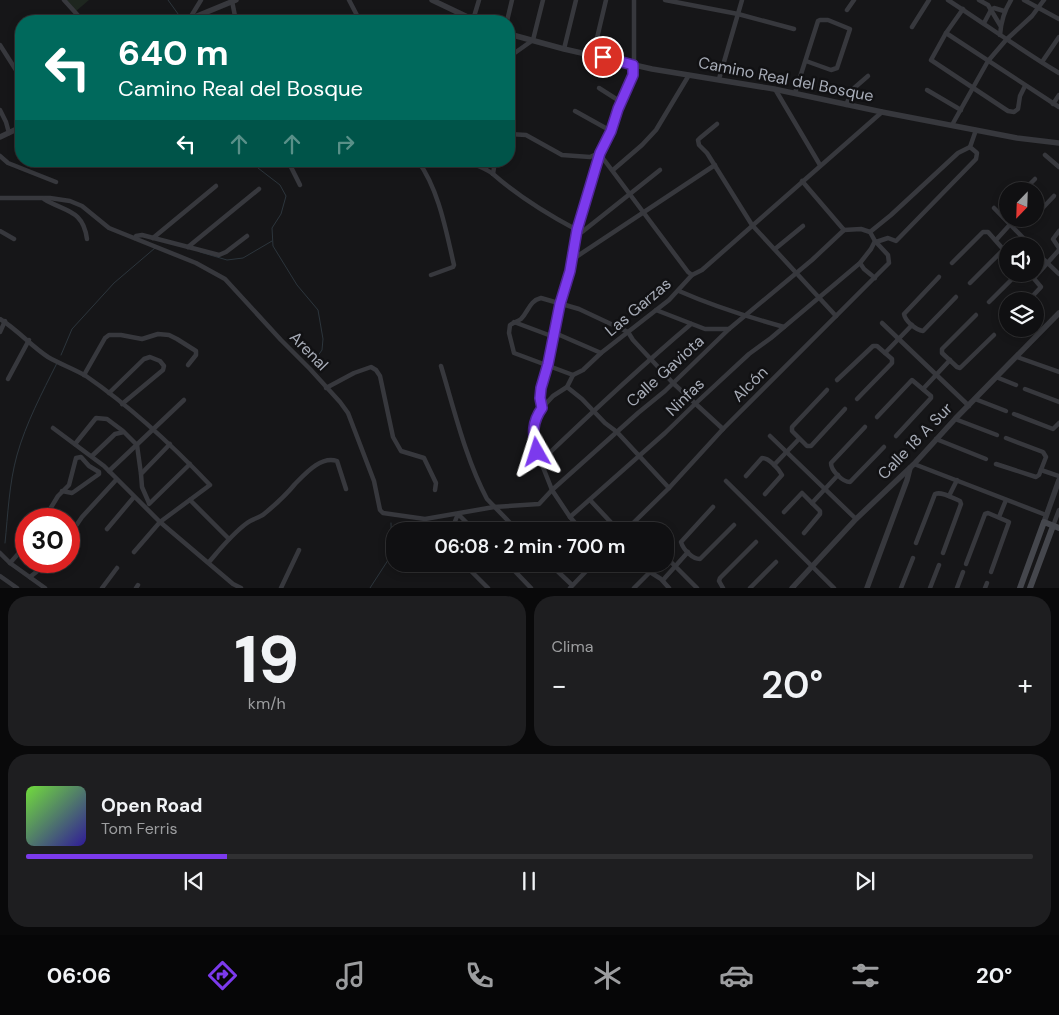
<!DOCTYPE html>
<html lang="es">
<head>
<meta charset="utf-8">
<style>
  :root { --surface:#101012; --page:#1e1e20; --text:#f1f3f6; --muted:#9c9d9f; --line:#303032; --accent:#7c3aed }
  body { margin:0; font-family:"DM Sans",sans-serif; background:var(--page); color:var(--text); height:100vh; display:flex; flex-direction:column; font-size:19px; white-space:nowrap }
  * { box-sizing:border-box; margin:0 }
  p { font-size:16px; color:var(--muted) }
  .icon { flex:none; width:28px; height:28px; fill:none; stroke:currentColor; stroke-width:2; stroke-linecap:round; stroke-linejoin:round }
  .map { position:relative; height:588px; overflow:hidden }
  .details { display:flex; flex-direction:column; gap:8px; padding:8px; background:#09090a; flex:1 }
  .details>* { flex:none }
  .top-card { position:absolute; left:15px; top:15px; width:500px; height:152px; border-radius:20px; box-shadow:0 2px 8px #0003,0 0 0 1px var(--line); background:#00695c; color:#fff; overflow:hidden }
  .needle { width:32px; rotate:203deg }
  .buttons { position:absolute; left:999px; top:182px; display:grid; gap:10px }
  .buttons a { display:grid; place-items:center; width:45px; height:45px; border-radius:50%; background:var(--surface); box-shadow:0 2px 8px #0003,0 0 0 1px var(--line); font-size:25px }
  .speed { position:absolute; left:15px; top:508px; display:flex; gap:10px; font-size:25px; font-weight:700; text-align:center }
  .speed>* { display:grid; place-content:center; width:65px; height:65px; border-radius:50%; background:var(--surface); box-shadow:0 2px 8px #0003,0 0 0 1px var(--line); line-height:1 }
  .speed .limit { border:8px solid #d22; background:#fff; color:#111 }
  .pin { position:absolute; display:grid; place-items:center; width:42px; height:42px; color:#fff; margin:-21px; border:2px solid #fff; border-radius:50%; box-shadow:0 1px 5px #0007 }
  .me { position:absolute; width:55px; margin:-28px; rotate:354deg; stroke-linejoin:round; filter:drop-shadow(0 0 4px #0008) }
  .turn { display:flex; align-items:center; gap:18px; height:105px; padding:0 20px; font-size:22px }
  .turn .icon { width:65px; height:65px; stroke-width:2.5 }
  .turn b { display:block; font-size:35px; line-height:42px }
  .lanes { display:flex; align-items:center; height:48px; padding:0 20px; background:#0003; justify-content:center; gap:25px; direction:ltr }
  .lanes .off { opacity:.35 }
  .big { font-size:38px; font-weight:600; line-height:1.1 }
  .details .card { flex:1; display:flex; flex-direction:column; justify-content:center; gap:8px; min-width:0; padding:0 18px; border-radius:20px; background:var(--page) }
  .details .dial { align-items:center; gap:0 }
  .dial b { font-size:65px; line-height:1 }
  .song { display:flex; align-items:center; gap:15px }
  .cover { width:60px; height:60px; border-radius:8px; background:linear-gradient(135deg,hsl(100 70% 55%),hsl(250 70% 35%)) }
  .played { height:5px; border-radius:2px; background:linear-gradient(90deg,var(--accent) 20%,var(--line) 20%) }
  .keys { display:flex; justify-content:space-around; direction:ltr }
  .heat { display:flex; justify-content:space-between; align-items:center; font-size:28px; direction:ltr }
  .details .tiles { flex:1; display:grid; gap:8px; grid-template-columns:1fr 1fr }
  .card:last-child { grid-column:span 2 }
  .trip { position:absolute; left:386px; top:522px; width:288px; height:50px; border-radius:20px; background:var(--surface); box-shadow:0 2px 8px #0003,0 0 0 1px var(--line); font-weight:600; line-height:50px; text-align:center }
  .menu { display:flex; height:80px; justify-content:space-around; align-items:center; background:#060607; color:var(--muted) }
  .menu .icon { width:35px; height:35px }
  .menu .active { color:var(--accent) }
  .menu b { font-size:22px; color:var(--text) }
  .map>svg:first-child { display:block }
  .green { fill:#1e261f }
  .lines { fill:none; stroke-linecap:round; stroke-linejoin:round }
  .stream { stroke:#2c353c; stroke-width:1 }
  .minor { stroke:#37383d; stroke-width:4.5 }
  .tertiary { stroke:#37383d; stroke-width:5.5 }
  .secondary { stroke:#45474d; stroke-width:6 }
  .route-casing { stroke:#51269a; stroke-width:12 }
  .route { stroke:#7c3aed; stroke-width:9 }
  .labels { text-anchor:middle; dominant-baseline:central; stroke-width:5; stroke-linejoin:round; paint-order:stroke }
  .street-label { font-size:16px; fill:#a8adb8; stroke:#111113 }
</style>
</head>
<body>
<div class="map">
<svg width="1059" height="588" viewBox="0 0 1059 588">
  <rect width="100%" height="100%" fill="#161618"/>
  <!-- green -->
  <polygon class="green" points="64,0 89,0 75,12"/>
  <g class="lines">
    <!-- stream -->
    <g class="stream">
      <polyline points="168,0 181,18"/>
      <polyline points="255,161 258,168 280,185 286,196 281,214 272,228 273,246 297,285 318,310 323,339 322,350 317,357"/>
      <polyline points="200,252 227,260 243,258 272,241"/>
      <polyline points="61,355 72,329 114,283 155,248"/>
      <path d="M 5,543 C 8,514 9,484 17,455 C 26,423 42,393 57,363"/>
      <polyline points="370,588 392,554 391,523"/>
    </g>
    <!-- minor -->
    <g class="minor">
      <polyline points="64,0 83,21"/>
      <polyline points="349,0 360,21"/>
      <polyline points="665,0 738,14 794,29"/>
      <path d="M 948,0 C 985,24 1021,50 1059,73"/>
      <polyline points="979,0 988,5 1000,25"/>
      <polyline points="1024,0 1059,19"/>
      <polyline points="232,1 236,21"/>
      <polyline points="963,9 946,33 931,60 1008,111 1014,112 1018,109 1020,96 1025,86"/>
      <polyline points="847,10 854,0"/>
      <polyline points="190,18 201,0"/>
      <polyline points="473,20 479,0"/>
      <polyline points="507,21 512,0"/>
      <polyline points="984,23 991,10 994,8 1004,11"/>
      <polyline points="912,27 929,0"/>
      <polyline points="946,33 1059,107"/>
      <path d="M 1000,35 C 1001,21 1004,11 1011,0"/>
      <polyline points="0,45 21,78"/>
      <polyline points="564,49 576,0"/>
      <polyline points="593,55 606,0"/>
      <polyline points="509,57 533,40 543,0"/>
      <polyline points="1042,62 1059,37"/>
      <polyline points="719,79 742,0"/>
      <polyline points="599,88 621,102"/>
      <polyline points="775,89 820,165"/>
      <polyline points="927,90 961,110"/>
      <polyline points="795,93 818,21 820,20 828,20 850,29 837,68 831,70 806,61"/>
      <polyline points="1053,104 1059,95"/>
      <polyline points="846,105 853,89 868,76"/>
      <polyline points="0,110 6,122 9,133"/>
      <polyline points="575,111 611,131"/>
      <polyline points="717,124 700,138 698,140 699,145 707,153 752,225 836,316"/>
      <polyline points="952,125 988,61 1006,40 1032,16 1044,0"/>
      <polyline points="509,134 526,135 562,155 590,157 599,153 688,272 692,275"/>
      <polyline points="1045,155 1059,167"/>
      <polyline points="0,156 8,163 56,182"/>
      <polyline points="288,161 300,185"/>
      <path d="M 418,161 C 439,190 446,231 454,265 L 453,267 L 431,275"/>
      <path d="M 468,161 C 476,166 486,168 493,174 C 518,196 547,214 577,230"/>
      <polyline points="613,170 642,145 656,130 689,75"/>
      <polyline points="493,174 495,161"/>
      <polyline points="802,181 844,230"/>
      <polyline points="1023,191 1035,179"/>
      <polyline points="0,198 50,198 70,201 82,206 109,228 196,263 225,279 281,340 310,369 340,402 348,413 374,481 380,510 383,513 425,519 494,507 539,504 552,490 638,413 665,391 729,329 812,260 844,230"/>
      <path d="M 44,199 C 65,212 83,209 87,239"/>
      <polyline points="994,208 1031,246"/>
      <polyline points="1035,216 1054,196"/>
      <polyline points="844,230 861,229 870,232"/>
      <polyline points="0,231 14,239"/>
      <polyline points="1059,231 1053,239 1059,248"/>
      <polyline points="870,232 891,215 958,153 970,147"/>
      <polyline points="576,233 582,232 660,170"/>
      <polyline points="135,238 136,236 142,235 219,255 226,252 247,236"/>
      <polyline points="153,238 216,186"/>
      <polyline points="996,240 1015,219"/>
      <polyline points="876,242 888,238 896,241 899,238 976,159 977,153 970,147 976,130"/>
      <polyline points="188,247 259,189"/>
      <polyline points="775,249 803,226"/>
      <polyline points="1035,251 1059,274"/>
      <polyline points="573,259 715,165"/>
      <polyline points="860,263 864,269 875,278"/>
      <polyline points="952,263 983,232 988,232 1003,249 1002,251 970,283"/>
      <path d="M 939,277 L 904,314 C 905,321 916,330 923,331 L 956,297"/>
      <polyline points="1034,278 1059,250"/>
      <path d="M 679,291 C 713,306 748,317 784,327"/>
      <polyline points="1028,301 1041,287 1030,274"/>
      <polyline points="989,302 1017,274"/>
      <polyline points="656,310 705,329 729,329"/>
      <polyline points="976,315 942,349 942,353 957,367 960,368 994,335"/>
      <path d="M 0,319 C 18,330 31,346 48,357 C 60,364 74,369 86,376 C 131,407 172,445 210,485 L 160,522 L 134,552"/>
      <polyline points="514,322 554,337"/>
      <polyline points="882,323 969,406"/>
      <polyline points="0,332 5,321"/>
      <polyline points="555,333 601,353"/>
      <polyline points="885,353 912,325"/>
      <polyline points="1017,357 1059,372"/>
      <path d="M 441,366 C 454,409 466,460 487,499 L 518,531"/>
      <polyline points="84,375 105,338 109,335 121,335 142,339 158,334 169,335 177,339 196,351 196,355 188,365"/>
      <path d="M 573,375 L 514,353 L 509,333 L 510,325 C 513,323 518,321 521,319 C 529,311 529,301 541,298 L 579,309 L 628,332 L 633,340 L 673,383 L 723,429"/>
      <polyline points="996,377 1016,385"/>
      <polyline points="8,379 29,340"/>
      <polyline points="837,380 873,346 877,346 892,359 892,363 857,399"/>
      <polyline points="567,387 582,399 605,423 617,432 669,488"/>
      <polyline points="326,388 354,373 371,367 376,370 380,376 393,437 401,451 424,458 436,483 435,490"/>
      <polyline points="923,389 950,360"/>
      <polyline points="1025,389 1059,402"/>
      <polyline points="827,390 792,427 792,431 807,446 811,446 845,409"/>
      <polyline points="109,393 144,359 150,357 160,361 164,366 163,370 122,404"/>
      <polyline points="975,399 1006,411"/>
      <polyline points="542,408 553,396 567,387 573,375 583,370 601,353 669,300 692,275 702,270 882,112"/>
      <polyline points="1014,414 1053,429 1059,423"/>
      <polyline points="877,417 912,380 931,396 931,398 896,436"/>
      <polyline points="955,419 997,435"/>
      <path d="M 865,427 L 831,463 C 831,471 843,482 850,482 L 884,447"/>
      <polyline points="53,428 104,466 160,522 233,584 241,588"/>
      <polyline points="770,436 856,519"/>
      <polyline points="936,439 986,459"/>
      <polyline points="75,444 96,418 107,419 123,431"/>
      <polyline points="92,456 115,434 124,432 137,445 141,474"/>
      <path d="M 541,461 C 590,414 639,368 691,324"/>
      <polyline points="914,464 1046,515"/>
      <polyline points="996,464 1036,477 1039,475 1046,457 1043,452 1006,438"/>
      <polyline points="774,465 799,439"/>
      <polyline points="1041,470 1059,476"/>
      <polyline points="109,471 184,400"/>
      <path d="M 746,476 L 762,458 C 769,458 778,468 782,475 L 765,494"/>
      <polyline points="726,481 834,588"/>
      <polyline points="949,496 957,480"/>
      <polyline points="190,500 229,539"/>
      <polyline points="590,500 619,531"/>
      <polyline points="149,503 142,487 141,474 170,444"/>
      <polyline points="812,503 838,475"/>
      <polyline points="149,504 190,464"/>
      <path d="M 713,507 L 681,542 C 683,549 692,559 700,559 L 734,525"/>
      <polyline points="784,512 802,493 820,511 820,514 804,533"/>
      <polyline points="570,517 665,433 695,404 749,354 771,338 860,263 871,249 875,241 870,232"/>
      <polyline points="999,517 1006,500"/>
      <polyline points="44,519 58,496 69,485 76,458 81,457 89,466 99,472 99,474 75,491 72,493 62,491"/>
      <polyline points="1053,526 1059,510"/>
      <polyline points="107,529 134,497"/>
      <polyline points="451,531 458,514 475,531"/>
      <polyline points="582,531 570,517 552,490 537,452 533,436 536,419 542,408 541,387 548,365 560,304 567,283 573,259 577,230 599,153 611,131 618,109 634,72 634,0"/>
      <polyline points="625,531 669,488 723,429 889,263 888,255 875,241"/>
      <polyline points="69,536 82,517 116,480"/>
      <path d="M 916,543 L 935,494 C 942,491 952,498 960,501 L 961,504 L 943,553"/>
      <polyline points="0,553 10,563 45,588"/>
      <polyline points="665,556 697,588"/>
      <path d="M 209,562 C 221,548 232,534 247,523 C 252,519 259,518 264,514 C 275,505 286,495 295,484 C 304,475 321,455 337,461 L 346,489"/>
      <polyline points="10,563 26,545"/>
      <polyline points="464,564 488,588"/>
      <polyline points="508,564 531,588"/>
      <polyline points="550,564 572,585"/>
      <polyline points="966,564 985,514 988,513 1009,522 991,572"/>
      <polyline points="0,576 17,588"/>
      <polyline points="30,577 50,561"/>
      <polyline points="663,580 688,552"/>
      <polyline points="102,588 117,568"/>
      <polyline points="136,588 138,585"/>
      <polyline points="281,588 299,550"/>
      <polyline points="570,588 593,564"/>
      <polyline points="634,588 650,572 661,579 669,588"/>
      <polyline points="723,588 719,581 720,578 756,542"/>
      <polyline points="750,588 776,562"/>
      <polyline points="901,588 913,558"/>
      <polyline points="930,588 939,565"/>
      <polyline points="957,588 963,572"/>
      <polyline points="985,588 987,583"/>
    </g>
    <!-- tertiary -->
    <g class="tertiary">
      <polyline points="432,0 476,21"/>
      <polyline points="185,21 236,0"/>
      <polyline points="509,34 564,49 652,69 774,89 882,112 1017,138 1059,143"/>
      <polyline points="0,137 21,127"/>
      <polyline points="1044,522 1059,480"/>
      <polyline points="792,588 856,519 914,464 955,419 1059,313"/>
      <polyline points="867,588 907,480 910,468"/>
    </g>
    <!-- secondary -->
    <g class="secondary">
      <polyline points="1020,588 1044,522 1059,528"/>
      <polyline points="1030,588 1053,526"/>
    </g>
  </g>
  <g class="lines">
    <defs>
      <path id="route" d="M 537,452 C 532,435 532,422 542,408 L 540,398 L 541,388 L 548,364 L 560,304 L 570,271 L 577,230 L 600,153 L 611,131 L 618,109 L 633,75 L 633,65 L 603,57"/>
    </defs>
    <!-- route casing -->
    <use href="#route" class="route-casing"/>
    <!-- route -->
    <use href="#route" class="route"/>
  </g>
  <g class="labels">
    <!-- street labels -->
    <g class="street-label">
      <text transform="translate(786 79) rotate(11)">Camino Real del Bosque</text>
      <text transform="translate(638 307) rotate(-40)">Las Garzas</text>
      <text transform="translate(309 351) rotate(46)">Arenal</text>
      <text transform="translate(665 371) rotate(-42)">Calle Gaviota</text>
      <text transform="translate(750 384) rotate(-45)">Alcón</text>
      <text transform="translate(685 397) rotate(-44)">Ninfas</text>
      <text transform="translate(915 441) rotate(-46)">Calle 18 A Sur</text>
    </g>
  </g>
</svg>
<div class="buttons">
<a><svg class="needle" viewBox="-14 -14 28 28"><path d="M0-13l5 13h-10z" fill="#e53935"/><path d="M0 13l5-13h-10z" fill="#9c9d9f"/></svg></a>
<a><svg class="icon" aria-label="sound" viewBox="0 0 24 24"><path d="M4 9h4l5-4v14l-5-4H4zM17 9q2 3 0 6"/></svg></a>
<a><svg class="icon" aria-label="layers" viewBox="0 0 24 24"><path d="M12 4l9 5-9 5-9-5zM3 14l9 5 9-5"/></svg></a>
</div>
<div class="speed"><div class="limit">30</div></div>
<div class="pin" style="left:603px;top:57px;background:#d93025"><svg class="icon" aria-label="arrive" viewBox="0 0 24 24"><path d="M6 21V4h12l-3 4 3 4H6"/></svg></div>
<svg class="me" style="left:537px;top:452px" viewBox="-20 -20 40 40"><path d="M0-17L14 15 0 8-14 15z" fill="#7c3aed" stroke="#fff" stroke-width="4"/></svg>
<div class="trip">06:08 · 2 min · 700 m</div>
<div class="top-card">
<div class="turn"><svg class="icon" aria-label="left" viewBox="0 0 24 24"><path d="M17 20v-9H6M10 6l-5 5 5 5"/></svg><div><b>640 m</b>Camino Real del Bosque</div></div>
<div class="lanes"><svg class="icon" aria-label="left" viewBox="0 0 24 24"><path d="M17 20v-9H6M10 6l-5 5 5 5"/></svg><svg class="icon off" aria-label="ahead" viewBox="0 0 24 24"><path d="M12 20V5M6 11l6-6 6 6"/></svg><svg class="icon off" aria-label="ahead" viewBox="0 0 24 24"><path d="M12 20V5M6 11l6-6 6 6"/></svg><svg class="icon off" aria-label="right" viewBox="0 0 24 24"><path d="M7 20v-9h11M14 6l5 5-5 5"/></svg></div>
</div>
</div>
<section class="details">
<div class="tiles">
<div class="card dial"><b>19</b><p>km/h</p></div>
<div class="card"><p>Clima</p>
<div class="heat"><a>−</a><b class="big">20°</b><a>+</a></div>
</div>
<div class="card">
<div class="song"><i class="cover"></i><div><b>Open Road</b><p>Tom Ferris</p></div></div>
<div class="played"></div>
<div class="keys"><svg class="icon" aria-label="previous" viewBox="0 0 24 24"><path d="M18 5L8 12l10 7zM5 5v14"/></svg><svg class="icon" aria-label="pause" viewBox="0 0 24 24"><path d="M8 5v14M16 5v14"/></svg><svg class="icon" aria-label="next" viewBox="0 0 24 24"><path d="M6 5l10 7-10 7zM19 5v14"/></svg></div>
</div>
</div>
</section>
<nav class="menu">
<b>06:06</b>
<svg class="icon active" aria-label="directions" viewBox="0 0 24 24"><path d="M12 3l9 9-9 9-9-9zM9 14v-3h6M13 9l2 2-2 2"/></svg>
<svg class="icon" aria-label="music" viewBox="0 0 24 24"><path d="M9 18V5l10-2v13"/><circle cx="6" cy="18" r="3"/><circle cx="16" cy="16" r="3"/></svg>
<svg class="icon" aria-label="phone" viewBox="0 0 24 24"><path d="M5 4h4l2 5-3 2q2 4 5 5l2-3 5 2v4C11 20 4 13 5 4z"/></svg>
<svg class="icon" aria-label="climate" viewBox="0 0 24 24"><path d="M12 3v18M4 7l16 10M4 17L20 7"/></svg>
<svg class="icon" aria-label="car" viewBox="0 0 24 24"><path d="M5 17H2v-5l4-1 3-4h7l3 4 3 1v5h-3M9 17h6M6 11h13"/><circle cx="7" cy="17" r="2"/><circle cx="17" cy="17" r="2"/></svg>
<svg class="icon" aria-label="filters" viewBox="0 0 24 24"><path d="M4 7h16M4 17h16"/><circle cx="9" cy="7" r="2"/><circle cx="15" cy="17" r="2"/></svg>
<b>20°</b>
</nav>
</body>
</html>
